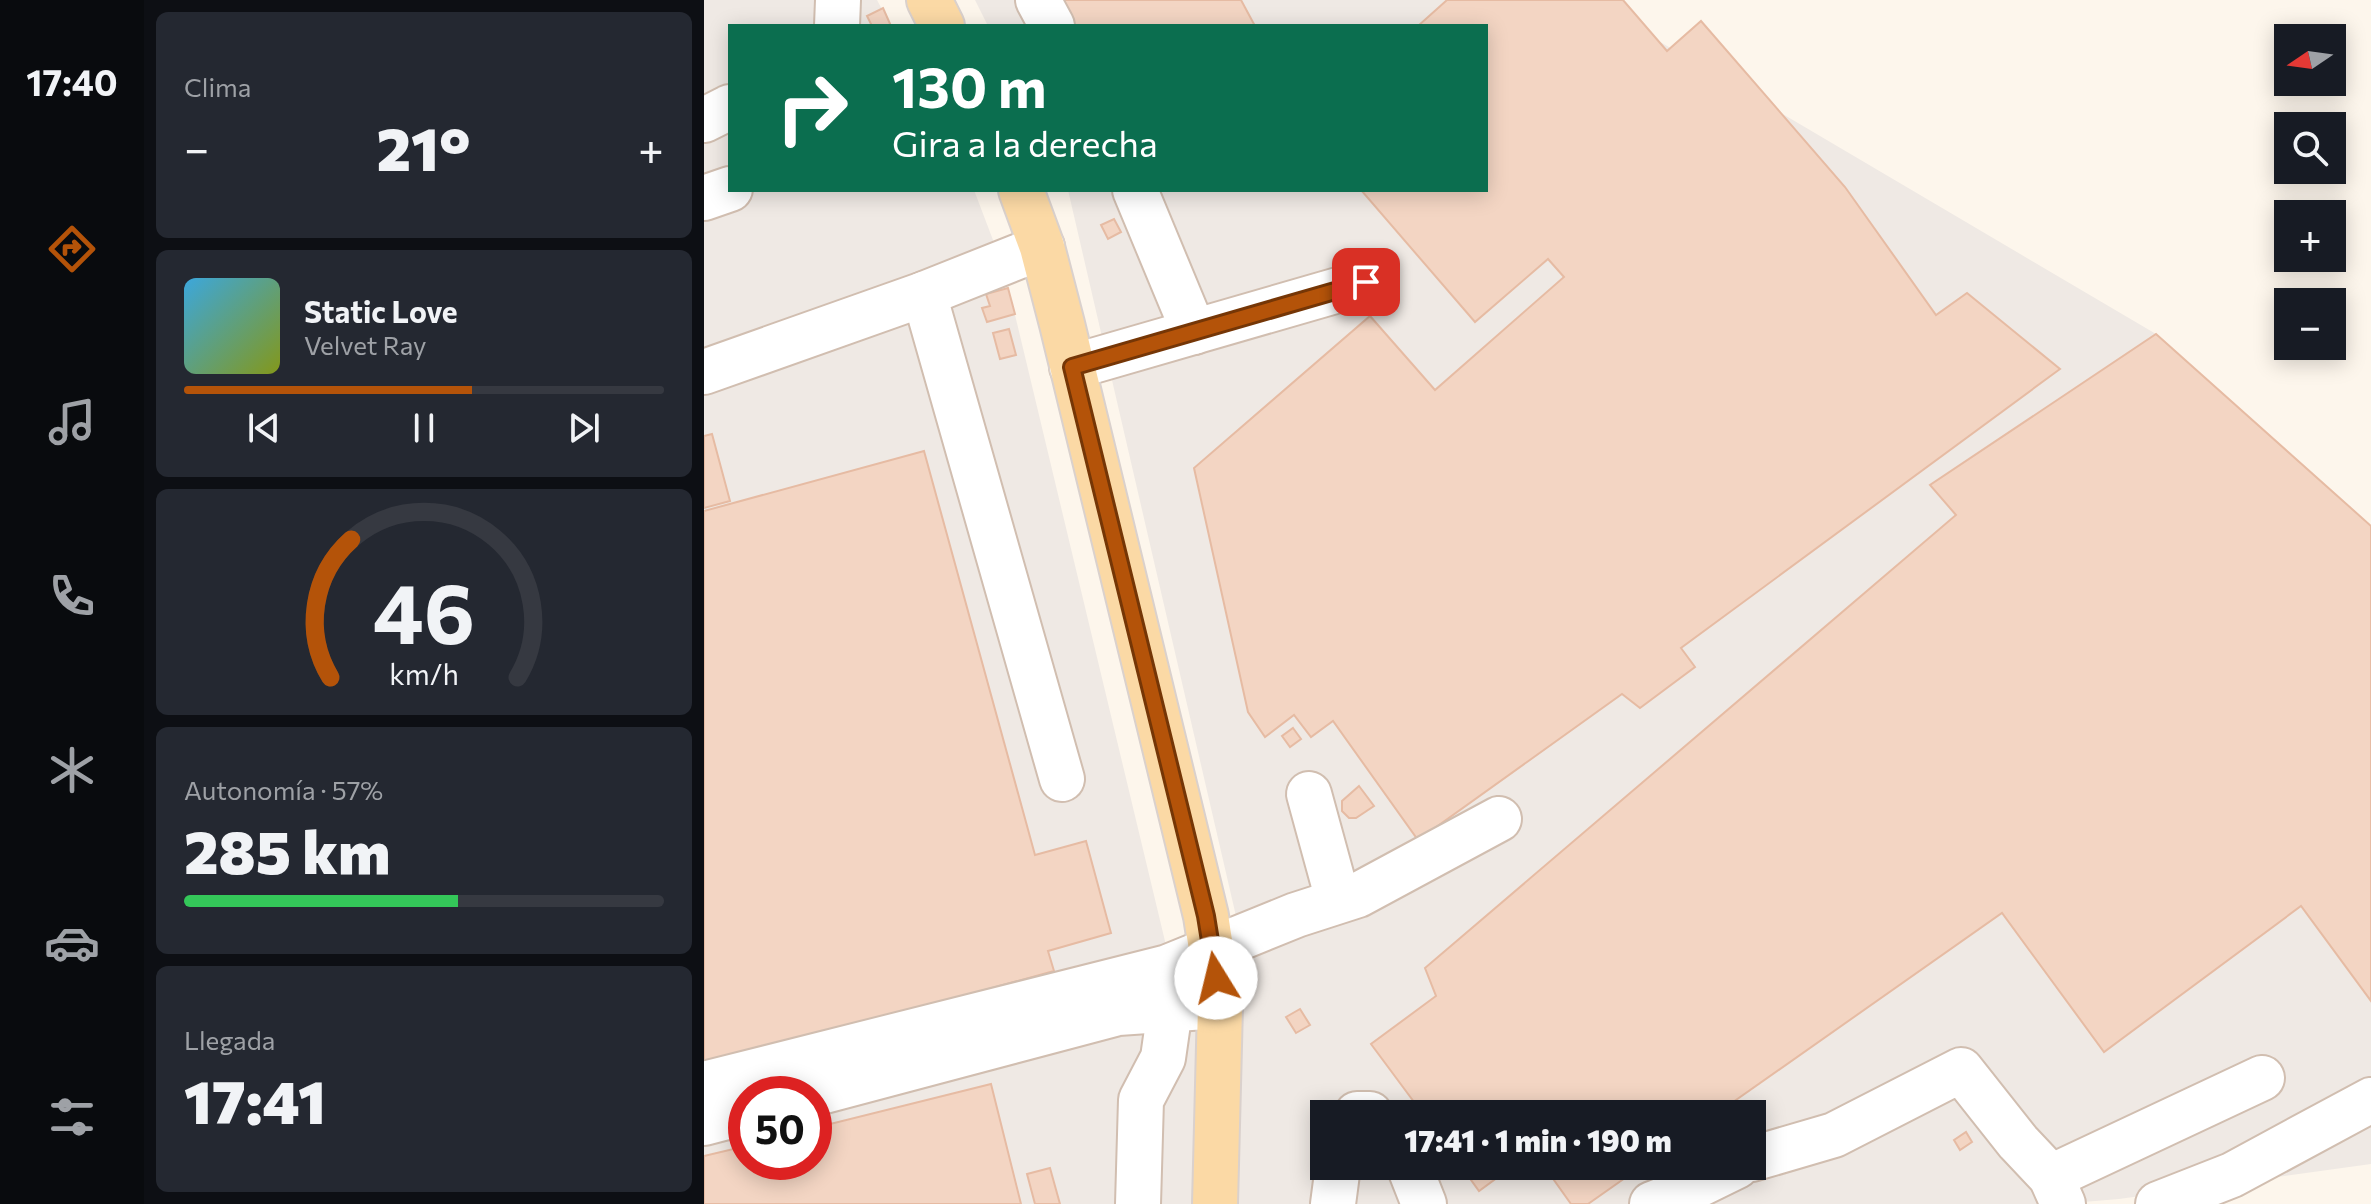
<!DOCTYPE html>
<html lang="es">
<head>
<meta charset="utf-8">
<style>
  :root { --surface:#171b24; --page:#242831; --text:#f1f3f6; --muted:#9ea1a6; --line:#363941; --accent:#b45309 }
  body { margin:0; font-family:Commissioner,sans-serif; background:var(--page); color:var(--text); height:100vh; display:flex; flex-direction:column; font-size:30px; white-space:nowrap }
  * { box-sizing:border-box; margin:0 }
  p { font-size:26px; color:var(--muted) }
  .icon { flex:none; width:44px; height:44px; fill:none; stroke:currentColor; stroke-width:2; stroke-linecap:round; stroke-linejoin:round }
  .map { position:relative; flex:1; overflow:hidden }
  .sheet { display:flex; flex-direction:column; gap:12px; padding:12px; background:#0d0f14; width:560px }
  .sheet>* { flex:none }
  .hud { position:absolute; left:24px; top:24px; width:760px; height:168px; border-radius:0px; box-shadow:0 4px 20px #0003; background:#0b6e4f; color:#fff; overflow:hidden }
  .needle { width:52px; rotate:257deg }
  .buttons { position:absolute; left:1570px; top:24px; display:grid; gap:16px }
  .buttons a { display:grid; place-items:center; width:72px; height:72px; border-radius:0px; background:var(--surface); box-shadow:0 4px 20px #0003; font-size:40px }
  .speed { position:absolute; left:24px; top:1076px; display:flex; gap:16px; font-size:40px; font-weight:700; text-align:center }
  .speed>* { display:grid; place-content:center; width:104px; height:104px; border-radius:50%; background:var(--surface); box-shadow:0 4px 20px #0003; line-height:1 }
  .speed .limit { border:12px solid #d22; background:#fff; color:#111 }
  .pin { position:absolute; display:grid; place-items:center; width:68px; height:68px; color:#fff; margin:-34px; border-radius:16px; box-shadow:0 4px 12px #0006 }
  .me { position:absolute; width:88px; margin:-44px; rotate:351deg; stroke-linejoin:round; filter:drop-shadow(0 0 6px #0008) }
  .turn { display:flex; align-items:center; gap:28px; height:168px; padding:0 32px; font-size:36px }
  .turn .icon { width:104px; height:104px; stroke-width:2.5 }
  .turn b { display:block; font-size:56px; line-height:68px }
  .big { font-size:60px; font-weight:800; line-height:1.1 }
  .sheet .widget { flex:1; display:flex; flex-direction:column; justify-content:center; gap:12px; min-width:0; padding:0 28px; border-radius:12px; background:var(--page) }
  .sheet .dial { align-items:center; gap:0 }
  .dial svg { height:208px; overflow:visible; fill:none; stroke:var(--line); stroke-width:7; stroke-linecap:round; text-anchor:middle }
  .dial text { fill:var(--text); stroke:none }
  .song { display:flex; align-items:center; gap:24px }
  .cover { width:96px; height:96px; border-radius:12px; background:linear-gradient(135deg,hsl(200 70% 55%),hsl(70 70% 35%)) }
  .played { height:8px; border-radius:4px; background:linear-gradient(90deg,var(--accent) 60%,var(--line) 60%) }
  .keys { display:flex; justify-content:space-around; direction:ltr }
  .heat { display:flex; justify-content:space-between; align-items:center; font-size:44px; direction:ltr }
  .charge { height:12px; border-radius:6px; background:linear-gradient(90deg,#34c759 57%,var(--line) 0) }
  .trip { position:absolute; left:606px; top:1100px; width:456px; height:80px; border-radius:0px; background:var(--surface); box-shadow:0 4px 20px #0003; font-weight:800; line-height:80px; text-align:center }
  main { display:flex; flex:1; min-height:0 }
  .dock { display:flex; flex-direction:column; width:144px; justify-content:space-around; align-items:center; background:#090b0e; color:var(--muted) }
  .dock .icon { width:56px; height:56px }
  .dock .active { color:var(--accent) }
  .dock b { font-size:36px; color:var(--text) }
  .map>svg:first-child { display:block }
  .industrial { fill:#efe9e4; fill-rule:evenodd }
  .building { fill:#f3d5c3; stroke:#e6bba3; stroke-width:2 }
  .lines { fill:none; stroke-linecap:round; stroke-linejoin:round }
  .minor-casing { stroke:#d1beb0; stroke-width:48 }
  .major-casing { stroke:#dad1cd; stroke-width:48 }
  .minor { stroke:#fff; stroke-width:44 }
  .major { stroke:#fbd9a5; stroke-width:44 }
  .route-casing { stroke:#753606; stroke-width:20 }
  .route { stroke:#b45309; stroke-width:14 }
</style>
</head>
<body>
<main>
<nav class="dock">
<b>17:40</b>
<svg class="icon active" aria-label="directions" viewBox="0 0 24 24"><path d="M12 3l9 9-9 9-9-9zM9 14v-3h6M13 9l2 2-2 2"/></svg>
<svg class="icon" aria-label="music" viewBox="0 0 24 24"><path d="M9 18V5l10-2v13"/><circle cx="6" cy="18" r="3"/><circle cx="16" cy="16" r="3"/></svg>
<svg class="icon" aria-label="phone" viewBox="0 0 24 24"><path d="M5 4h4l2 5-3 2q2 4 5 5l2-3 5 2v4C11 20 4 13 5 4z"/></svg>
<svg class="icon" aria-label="climate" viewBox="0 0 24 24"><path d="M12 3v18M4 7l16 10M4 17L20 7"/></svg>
<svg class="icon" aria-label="car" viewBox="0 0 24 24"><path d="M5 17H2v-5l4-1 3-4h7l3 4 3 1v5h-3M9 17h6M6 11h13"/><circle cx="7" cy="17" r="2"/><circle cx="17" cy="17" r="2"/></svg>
<svg class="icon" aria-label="filters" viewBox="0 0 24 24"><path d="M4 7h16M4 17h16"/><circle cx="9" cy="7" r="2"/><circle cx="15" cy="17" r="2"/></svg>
</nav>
<section class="sheet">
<div class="widget"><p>Clima</p>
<div class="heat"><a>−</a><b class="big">21°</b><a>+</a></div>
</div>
<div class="widget">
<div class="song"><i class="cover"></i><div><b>Static Love</b><p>Velvet Ray</p></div></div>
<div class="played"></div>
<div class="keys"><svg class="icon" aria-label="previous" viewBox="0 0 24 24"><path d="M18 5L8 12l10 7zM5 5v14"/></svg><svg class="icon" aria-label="pause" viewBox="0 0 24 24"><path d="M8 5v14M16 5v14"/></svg><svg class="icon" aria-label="next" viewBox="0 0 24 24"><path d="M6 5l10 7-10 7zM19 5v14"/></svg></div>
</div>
<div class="widget dial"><svg viewBox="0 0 100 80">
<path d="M14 69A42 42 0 1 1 86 69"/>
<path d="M14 69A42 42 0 0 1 22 16" stroke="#b45309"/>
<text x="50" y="56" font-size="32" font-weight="700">46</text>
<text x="50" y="72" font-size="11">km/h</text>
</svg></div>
<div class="widget"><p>Autonomía · 57%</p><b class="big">285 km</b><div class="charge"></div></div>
<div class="widget"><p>Llegada</p><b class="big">17:41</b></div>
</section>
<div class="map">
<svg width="1667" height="1204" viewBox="0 0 1667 1204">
  <rect width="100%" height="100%" fill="#fdf6ec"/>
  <!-- industrial -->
  <path class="industrial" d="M 0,0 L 173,0 L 187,26 L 26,26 L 26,190 L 270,190 L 300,269 L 466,962 L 541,955 L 364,190 L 782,190 L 782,26 L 284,26 L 271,0 L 820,0 L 919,20 L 1452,334 L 1667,526 L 1667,1164 L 1415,1199 L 1355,1204 L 0,1204 ZM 42,1094 L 110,1094 L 110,1162 L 42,1162 ZM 620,1114 L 1048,1114 L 1048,1166 L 620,1166 Z"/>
  <!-- building -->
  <g class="building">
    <polygon points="355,0 537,0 551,26 369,26"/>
    <polygon points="743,0 919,0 963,51 997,21 1141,187 1232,315 1263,293 1356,369 977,648 991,667 936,708 918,694 714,840 629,721 607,737 590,715 561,737 544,712 490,468 666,316 731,390 860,277 844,259 771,322 657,190 782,190 782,26 714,26"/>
    <polygon points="179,8 187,26 168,26 163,16"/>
    <polygon points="410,219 417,232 404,239 397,225"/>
    <polygon points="304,288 311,314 283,322 278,308 286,306 282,294"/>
    <polygon points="305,329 312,355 296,359 289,333"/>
    <polygon points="1452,334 1667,526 1667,1001 1597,906 1400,1052 1298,913 1012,1114 719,1114 667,1044 732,996 721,968 1252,515 1226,485"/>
    <polygon points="8,434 26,501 0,508 0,436"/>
    <polygon points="220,451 331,855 382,841 407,933 344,951 350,971 0,1067 0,511"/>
    <polygon points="589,728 597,739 586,747 578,736"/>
    <polygon points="655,786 670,806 652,818 645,818 638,811 638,801"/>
    <polygon points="596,1009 606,1025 592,1033 582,1017"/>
    <polygon points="287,1084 317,1204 0,1204 0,1156 42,1146 42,1162 110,1162 110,1128"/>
    <polygon points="1262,1132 1268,1142 1256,1150 1250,1140"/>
    <polygon points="757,1166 809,1166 775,1191"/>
    <polygon points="840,1166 938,1166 884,1204 867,1204"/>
    <polygon points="346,1168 356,1204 331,1204 323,1174"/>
  </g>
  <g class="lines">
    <defs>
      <g id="minor">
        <polyline points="334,0 348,26"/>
        <polyline points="133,26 134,0"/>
        <polyline points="0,120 26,107"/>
        <polyline points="431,190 490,332"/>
        <polyline points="0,198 26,189"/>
        <polyline points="220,294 358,779"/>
        <polyline points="368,367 662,282"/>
        <polyline points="0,372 220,294 338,247"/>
        <polyline points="605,794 634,900"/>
        <polyline points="0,1084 464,967 592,915 654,895 795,819"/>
        <polyline points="109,1094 414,1013 516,1006"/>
        <polyline points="653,1114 666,1114"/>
        <polyline points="0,1123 42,1112"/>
        <polyline points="1048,1159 1130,1135 1257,1070 1314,1142 1347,1177 1359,1204"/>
        <polyline points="705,1166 720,1204"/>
        <polyline points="1347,1177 1558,1078"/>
        <polyline points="434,1204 437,1100 459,1058 466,1009"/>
        <polyline points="629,1204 634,1166"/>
        <polyline points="948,1204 982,1191 1033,1166"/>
        <polyline points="1454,1204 1528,1175 1667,1100"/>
      </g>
      <g id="major">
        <polyline points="225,0 238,26"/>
        <polyline points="317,190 338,247 358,324 502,916 516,1006 511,1204"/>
      </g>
    </defs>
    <!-- minor casing -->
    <use href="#minor" class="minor-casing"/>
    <!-- major casing -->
    <use href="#major" class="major-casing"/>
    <!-- minor -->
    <use href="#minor" class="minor"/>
    <!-- major -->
    <use href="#major" class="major"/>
  </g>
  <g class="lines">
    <defs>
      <polyline id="route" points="512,978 502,916 368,367 662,282"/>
    </defs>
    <!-- route casing -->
    <use href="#route" class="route-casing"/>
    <!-- route -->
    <use href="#route" class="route"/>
  </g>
</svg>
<div class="buttons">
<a><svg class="needle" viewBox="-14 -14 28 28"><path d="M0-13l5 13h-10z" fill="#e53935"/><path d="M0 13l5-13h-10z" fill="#9ea1a6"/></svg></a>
<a><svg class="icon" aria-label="search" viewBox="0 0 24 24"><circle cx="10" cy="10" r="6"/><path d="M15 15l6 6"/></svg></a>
<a>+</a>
<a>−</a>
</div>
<div class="speed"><div class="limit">50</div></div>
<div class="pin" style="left:662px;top:282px;background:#d93025"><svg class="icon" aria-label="arrive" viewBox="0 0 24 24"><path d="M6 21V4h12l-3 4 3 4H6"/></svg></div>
<svg class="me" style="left:512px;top:978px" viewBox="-20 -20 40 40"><circle r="19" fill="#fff"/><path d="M0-13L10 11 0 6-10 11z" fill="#b45309"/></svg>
<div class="trip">17:41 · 1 min · 190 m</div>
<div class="hud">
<div class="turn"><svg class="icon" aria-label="right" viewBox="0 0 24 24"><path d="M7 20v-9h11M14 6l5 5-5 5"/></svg><div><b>130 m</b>Gira a la derecha</div></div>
</div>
</div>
</main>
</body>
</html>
